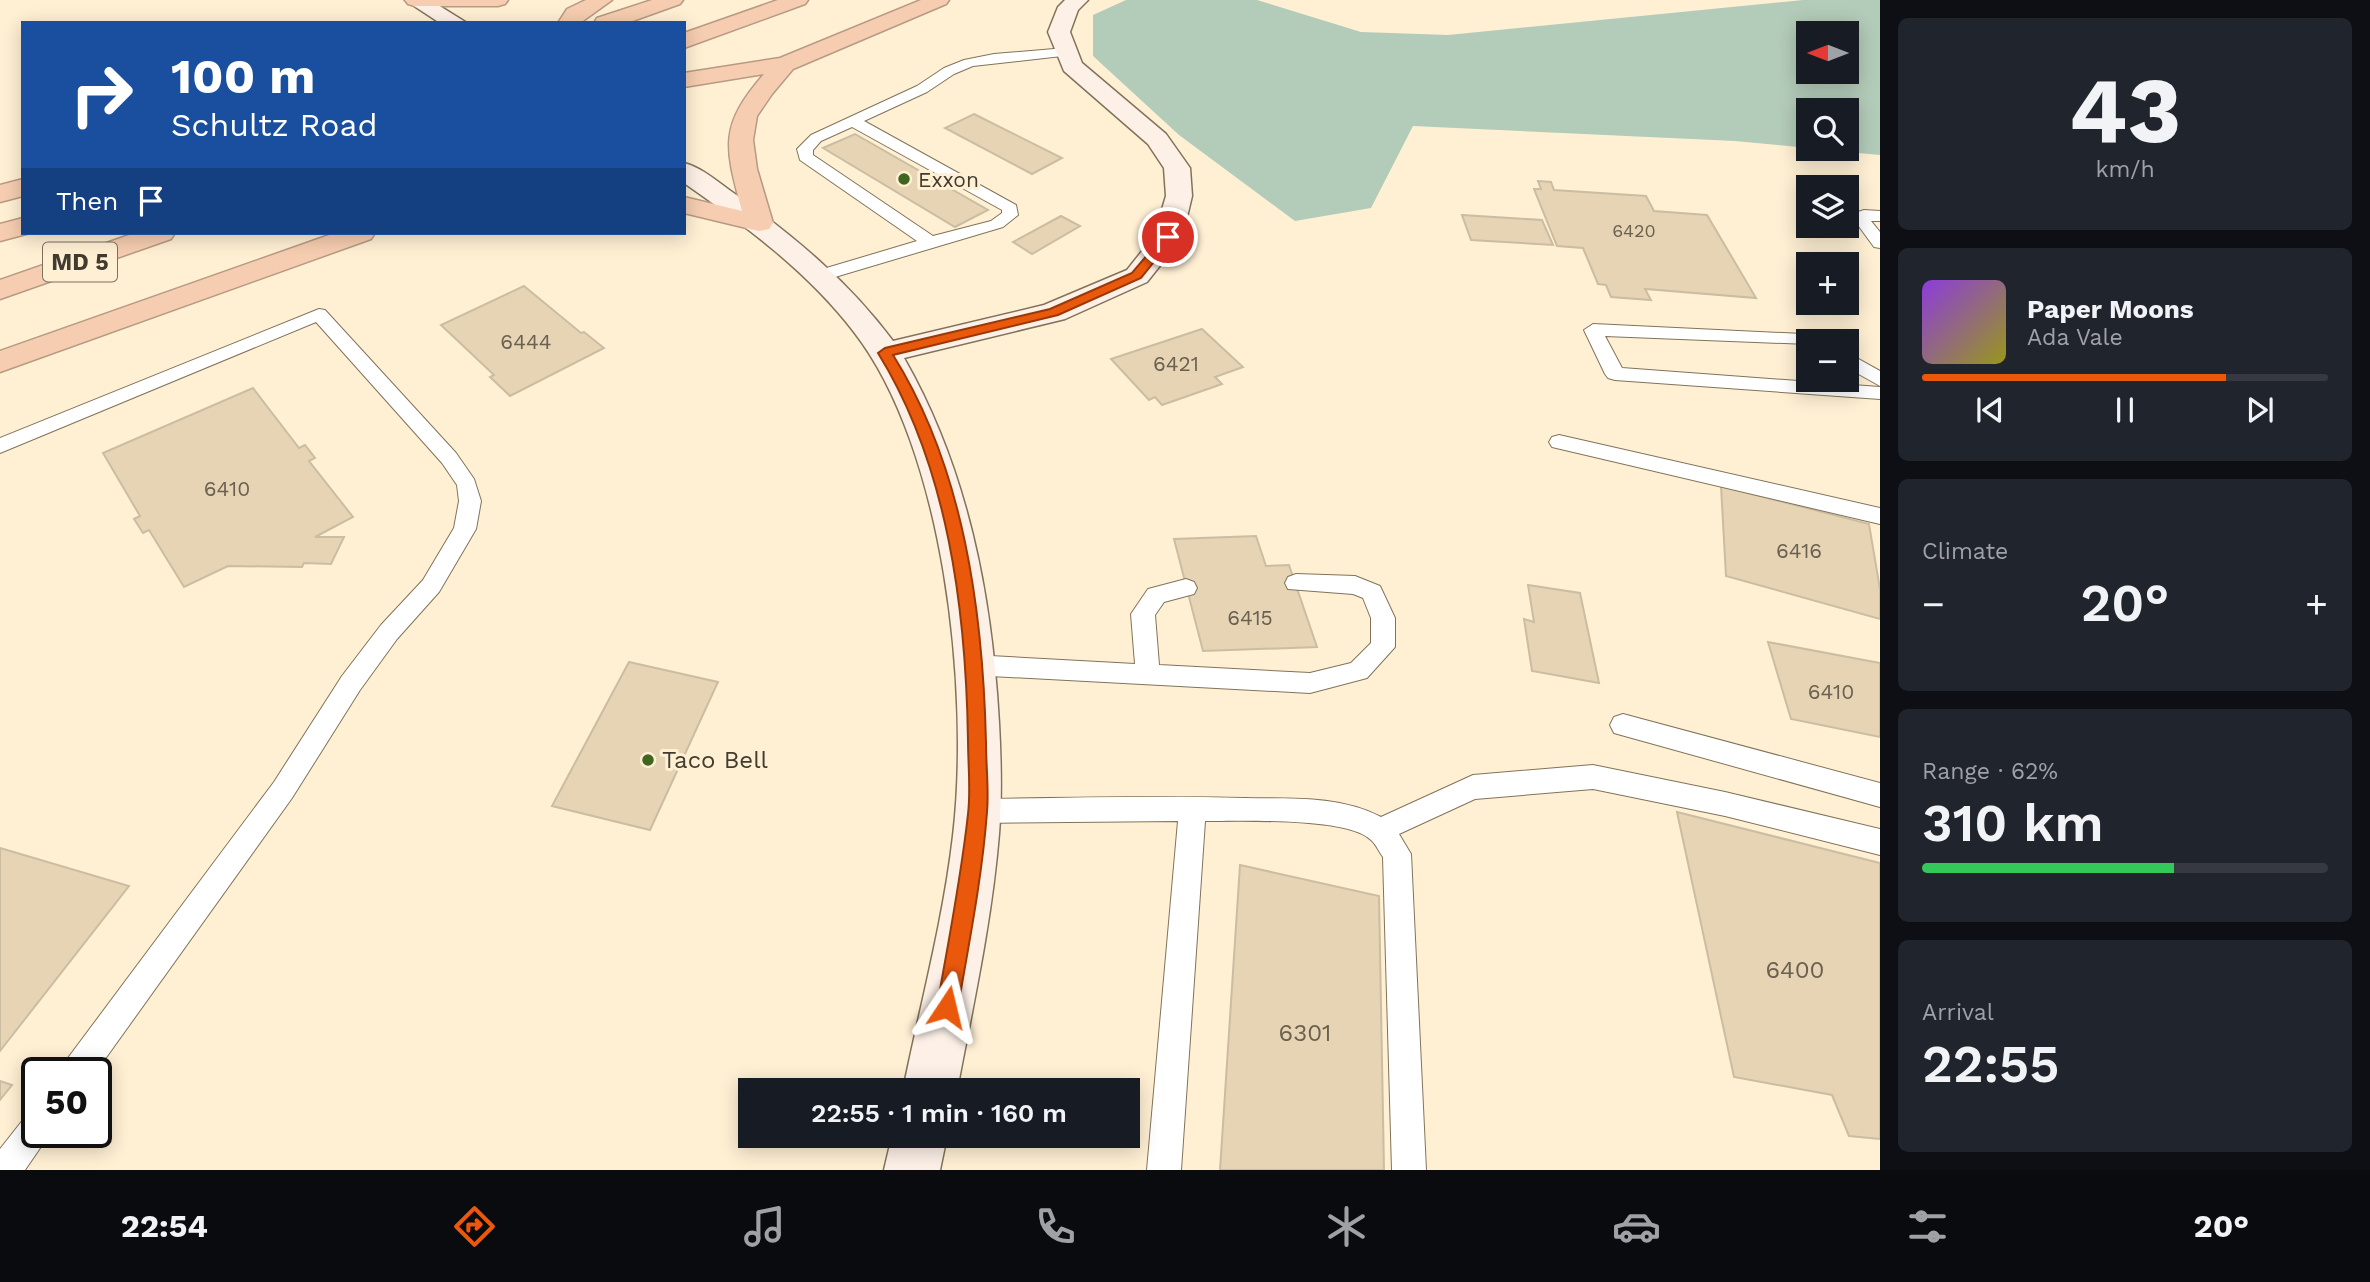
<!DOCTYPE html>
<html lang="en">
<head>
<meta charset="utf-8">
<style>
  :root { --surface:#171b24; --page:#20242c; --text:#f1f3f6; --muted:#9ea1a6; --line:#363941; --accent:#ea580c }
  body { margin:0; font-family:"Work Sans",sans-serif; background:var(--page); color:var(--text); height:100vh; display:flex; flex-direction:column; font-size:26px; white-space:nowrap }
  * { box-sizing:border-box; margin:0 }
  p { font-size:23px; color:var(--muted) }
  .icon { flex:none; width:38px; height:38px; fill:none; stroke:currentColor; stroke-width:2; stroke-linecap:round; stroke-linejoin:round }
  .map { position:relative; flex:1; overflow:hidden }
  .side { display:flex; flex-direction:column; gap:18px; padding:18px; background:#0d0f14; width:490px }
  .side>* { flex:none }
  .top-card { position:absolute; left:21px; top:21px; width:665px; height:214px; border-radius:0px; box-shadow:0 4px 18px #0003; background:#1a4fa0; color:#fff; overflow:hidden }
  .needle { width:46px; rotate:270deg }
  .fabs { position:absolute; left:1796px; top:21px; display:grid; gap:14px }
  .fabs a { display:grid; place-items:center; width:63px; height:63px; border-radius:0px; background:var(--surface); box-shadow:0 4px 18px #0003; font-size:35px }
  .speed { position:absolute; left:21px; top:1057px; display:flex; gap:14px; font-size:35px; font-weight:700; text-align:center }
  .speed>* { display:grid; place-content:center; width:91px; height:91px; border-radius:50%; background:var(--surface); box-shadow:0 4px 18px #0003; line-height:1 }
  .speed .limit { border:4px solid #111; border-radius:10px; background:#fff; color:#111 }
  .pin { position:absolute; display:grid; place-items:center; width:60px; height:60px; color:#fff; margin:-30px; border:4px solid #fff; border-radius:50%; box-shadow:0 2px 7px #0007 }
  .me { position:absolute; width:77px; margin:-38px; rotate:10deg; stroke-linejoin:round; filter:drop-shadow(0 0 5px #0008) }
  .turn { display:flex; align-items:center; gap:24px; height:147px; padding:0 35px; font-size:32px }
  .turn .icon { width:91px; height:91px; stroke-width:2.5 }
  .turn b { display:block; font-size:49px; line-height:60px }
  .then { display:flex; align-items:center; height:66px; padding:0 35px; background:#0003; gap:14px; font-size:26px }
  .big { font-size:52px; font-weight:600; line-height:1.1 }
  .side .tile { flex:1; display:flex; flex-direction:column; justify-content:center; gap:10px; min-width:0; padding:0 24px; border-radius:10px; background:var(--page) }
  .side .dial { align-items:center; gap:0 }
  .dial b { font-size:91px; line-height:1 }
  .song { display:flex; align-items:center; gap:21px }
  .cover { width:84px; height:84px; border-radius:10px; background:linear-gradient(135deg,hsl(270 70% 55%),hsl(60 70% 35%)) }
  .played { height:7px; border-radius:4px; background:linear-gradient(90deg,var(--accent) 75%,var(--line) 75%) }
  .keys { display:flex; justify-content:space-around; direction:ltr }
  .heat { display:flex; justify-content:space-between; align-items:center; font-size:38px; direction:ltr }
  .charge { height:10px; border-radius:5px; background:linear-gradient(90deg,#34c759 62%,var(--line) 0) }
  .trip { position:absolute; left:738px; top:1078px; width:402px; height:70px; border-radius:0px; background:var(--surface); box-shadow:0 4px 18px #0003; font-weight:600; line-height:70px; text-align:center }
  .dock { display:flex; height:112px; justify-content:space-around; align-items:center; background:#090b0e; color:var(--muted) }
  .dock .icon { width:49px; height:49px }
  .dock .selected { color:var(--accent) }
  .dock b { font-size:32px; color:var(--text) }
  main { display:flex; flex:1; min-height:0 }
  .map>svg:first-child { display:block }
  .green { fill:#b3cbb9; fill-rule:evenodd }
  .building { fill:#e6d4b4; stroke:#cbbda2; stroke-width:2 }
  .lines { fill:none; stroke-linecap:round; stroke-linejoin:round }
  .lane-casing { stroke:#81735a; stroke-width:2 }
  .secondary-casing { stroke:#81735a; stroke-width:3 }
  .highway-casing { stroke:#b79a83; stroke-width:3 }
  .lane { fill:#fff; fill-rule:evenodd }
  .secondary { fill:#fcf0e7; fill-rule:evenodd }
  .highway { fill:#f6cdb0; fill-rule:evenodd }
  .route { fill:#ea580c; stroke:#983908; stroke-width:2 }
  .poi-dot { fill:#3f651e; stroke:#fff0d4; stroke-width:2.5 }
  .labels { text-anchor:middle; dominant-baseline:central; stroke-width:6; stroke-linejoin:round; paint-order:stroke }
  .far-number-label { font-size:18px; fill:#6a6151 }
  .far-poi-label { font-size:21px; fill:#413b30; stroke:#fff0d4; text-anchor:start }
  .number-label { font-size:21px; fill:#6a6151 }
  .shield { fill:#fff0d4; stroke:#7a7161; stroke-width:2 }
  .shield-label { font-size:23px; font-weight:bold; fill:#413b30 }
  .poi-label { font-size:24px; fill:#413b30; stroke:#fff0d4; text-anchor:start }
  .near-number-label { font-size:24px; fill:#6a6151 }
</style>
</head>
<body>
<main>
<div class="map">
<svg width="1880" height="1170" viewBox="0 0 1880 1170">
  <rect width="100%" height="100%" fill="#fff0d4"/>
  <!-- green -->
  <path class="green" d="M 1126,0 L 1257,0 L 1361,32 L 1448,35 L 1803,0 L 1880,0 L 1880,155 L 1817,149 L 1846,149 L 1846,110 L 1808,110 L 1808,148 L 1735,141 L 1413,126 L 1371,208 L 1295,221 L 1179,135 L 1093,56 L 1093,15 ZM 1808,33 L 1846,33 L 1846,72 L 1808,72 Z"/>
  <!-- building -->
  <g class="building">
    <polygon points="974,114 1062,158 1032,174 945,128"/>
    <polygon points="855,134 988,210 955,227 823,148"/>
    <polygon points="1538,181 1551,182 1554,190 1646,196 1654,211 1707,215 1756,298 1645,289 1651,300 1611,297 1606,285 1598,284 1583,248 1557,246 1534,189 1541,189"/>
    <polygon points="1462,215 1542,220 1553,245 1471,240"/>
    <polygon points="1061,216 1080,226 1032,254 1013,242"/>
    <polygon points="524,286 581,333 584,332 604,348 510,396 490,377 494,375 441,325"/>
    <polygon points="1202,329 1243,367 1215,377 1222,384 1162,405 1155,397 1149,400 1111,359"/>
    <polygon points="253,388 299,448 305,445 315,458 309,461 353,517 315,537 344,537 331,564 304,563 302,567 228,566 184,587 149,530 143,533 134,519 140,516 103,453"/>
    <polygon points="1721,486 1869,524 1880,589 1880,619 1726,576"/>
    <polygon points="1256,536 1266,566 1289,565 1317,647 1203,651 1174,539"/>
    <polygon points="1528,585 1580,593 1599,683 1532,671 1524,619 1534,622"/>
    <polygon points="1768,642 1880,663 1880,737 1791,719"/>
    <polygon points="629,662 718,682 650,830 552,806"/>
    <polygon points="1677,812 1880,863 1880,1139 1849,1136 1832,1095 1734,1077"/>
    <polygon points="0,848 129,886 0,1051"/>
    <polygon points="1240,865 1379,896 1384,1170 1220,1170"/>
    <polygon points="0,1081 12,1085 0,1100"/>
  </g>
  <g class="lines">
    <defs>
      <g id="lane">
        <path d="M 1066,48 L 1073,52 L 1071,55 L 973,66 L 954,74 L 927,92 L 864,121 L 1016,205 L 1018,215 L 1003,227 L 825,280 L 813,280 L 810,276 L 813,272 L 917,241 L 800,160 L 797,149 L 811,135 L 917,86 L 944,68 L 964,60 L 994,54 ZM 852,127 L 1002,210 L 1002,213 L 991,221 L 933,236 L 813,155 L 813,150 L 821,141 Z"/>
        <polygon points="1864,210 1880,211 1880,221 1871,221 1880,232 1880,248 1874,247 1855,221 1858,212"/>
        <polygon points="319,309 325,310 456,453 474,479 481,501 476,529 439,592 397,639 360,690 292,798 95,1073 60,1073 65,1062 274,782 342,676 381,625 423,580 454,528 459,501 457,485 442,463 316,322 0,453 0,438"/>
        <polygon points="1593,324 1823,335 1830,341 1808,341 1808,344 1605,336 1622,368 1880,387 1880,399 1615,380 1608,378 1605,374 1584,330"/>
        <polygon points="1846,352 1880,371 1880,386 1846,367"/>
        <polygon points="1559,435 1880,508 1880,524 1552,447 1549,442 1552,437"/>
        <polygon points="1296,574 1355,576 1380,586 1395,618 1395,647 1367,678 1310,693 972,675 963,672 960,665 963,658 972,655 1135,664 1131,614 1148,589 1186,579 1194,582 1197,588 1194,594 1164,602 1155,615 1159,665 1310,673 1351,663 1371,643 1371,618 1363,598 1353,594 1288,589 1285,583 1288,577"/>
        <polygon points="1623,714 1880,783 1880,807 1614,733 1610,725 1614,717"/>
        <path d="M 1593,765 L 1725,792 L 1880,829 L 1880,855 L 1725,816 L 1593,789 L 1475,799 L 1399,834 L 1411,854 L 1426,1170 L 1392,1170 L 1383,857 C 1379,852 1376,844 1371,840 C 1348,817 1239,821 1205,821 L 1181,1170 L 1147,1170 L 1178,821 L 978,823 L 969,820 L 965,811 L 969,802 L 978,799 C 1067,798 1156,795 1245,798 C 1291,799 1339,795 1381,817 L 1473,775 Z"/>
        <polygon points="37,1111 37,1132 51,1132 25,1170 0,1170 0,1149 26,1116"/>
      </g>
      <g id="secondary">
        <polygon points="405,0 430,0 467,23 440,23"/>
        <path d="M 1065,0 L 1088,0 L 1078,10 L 1070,32 L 1082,63 L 1166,134 L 1190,168 L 1192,196 L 1182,238 L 1147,282 L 1065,319 L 904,358 C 968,470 992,596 999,723 C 1001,760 1002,797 999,834 C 992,920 973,1006 957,1090 L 903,1090 C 920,1006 943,922 953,836 C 970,693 945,449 854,332 C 808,272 746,226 684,183 L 684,163 C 703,168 719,183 735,194 C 794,236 849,282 893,341 L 1044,305 L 1127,270 L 1154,236 L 1166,196 L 1164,168 L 1148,144 L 1064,71 L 1048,32 L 1058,7 Z"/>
        <polygon points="892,1136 947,1136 940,1170 884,1170"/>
      </g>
      <g id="highway">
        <polygon points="405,0 508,0 505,4 498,6 415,6 408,4"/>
        <polygon points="586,0 612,0 580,23 558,23 567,9"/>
        <polygon points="652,0 683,0 680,4 627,23 594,23 597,18"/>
        <polygon points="778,0 808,0 805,4 684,48 684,33"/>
        <path d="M 921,0 L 949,0 L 946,4 L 793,69 L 772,94 L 757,116 L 753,140 L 757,169 L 773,223 L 769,229 L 759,231 L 684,213 L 684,197 L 742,211 C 725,147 718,127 764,74 L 684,87 L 684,73 L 780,58 Z"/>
        <polygon points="23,179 23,196 0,202 0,185"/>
        <polygon points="23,218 23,233 30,233 0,241 0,224"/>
        <polygon points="135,233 175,233 171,239 0,299 0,280"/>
        <polygon points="335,233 375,233 371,239 0,372 0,351"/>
      </g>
    </defs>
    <!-- lane casing -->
    <use href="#lane" class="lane-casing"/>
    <!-- secondary casing -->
    <use href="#secondary" class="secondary-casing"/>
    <!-- highway casing -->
    <use href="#highway" class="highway-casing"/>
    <!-- lane -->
    <use href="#lane" class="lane"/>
    <!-- secondary -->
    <use href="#secondary" class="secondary"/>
    <!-- highway -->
    <use href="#highway" class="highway"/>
  </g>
  <!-- route -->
  <path class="route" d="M 1168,234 L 1174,237 L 1141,278 L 1058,315 L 893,355 C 964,468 983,612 986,743 C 986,766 989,790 987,812 C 982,878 969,943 958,1007 L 955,1014 L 947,1018 L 940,1014 L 937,1007 C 948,943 961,879 968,814 C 971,790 968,764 968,740 C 966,609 948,466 878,353 L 885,348 L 1050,309 L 1132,273 L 1164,235 Z"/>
  <!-- markers -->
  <g class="poi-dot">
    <circle cx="904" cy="179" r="7"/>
    <circle cx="648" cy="760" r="7"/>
  </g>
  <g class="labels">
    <!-- far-number labels -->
    <g class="far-number-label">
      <text x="1634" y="230">6420</text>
    </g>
    <!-- far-poi labels -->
    <g class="far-poi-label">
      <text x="918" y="179">Exxon</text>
    </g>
    <!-- number labels -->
    <g class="number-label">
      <text x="526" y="341">6444</text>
      <text x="1176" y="363">6421</text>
      <text x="227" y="488">6410</text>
      <text x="1799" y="550">6416</text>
      <text x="1250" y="617">6415</text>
      <text x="1831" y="691">6410</text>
    </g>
    <!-- shield labels -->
    <rect class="shield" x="43" y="242.5" width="74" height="39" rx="5"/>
    <g class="shield-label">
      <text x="80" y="262">MD 5</text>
    </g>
    <!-- poi labels -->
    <g class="poi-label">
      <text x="662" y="760">Taco Bell</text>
    </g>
    <!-- near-number labels -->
    <g class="near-number-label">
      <text x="1795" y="970">6400</text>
      <text x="1305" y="1033">6301</text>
    </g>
  </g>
</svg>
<div class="fabs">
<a><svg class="needle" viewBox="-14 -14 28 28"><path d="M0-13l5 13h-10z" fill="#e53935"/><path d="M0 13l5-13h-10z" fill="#9ea1a6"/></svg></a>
<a><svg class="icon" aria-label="search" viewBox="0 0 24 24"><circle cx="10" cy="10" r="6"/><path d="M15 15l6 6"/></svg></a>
<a><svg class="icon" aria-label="layers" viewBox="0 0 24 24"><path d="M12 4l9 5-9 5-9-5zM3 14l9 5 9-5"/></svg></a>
<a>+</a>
<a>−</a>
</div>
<div class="speed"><div class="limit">50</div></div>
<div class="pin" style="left:1168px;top:237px;background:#d93025"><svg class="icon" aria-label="arrive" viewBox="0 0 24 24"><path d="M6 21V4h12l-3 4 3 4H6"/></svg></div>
<svg class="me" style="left:947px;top:1007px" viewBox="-20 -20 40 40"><path d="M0-17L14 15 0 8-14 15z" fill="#ea580c" stroke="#fff" stroke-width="4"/></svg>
<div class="trip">22:55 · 1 min · 160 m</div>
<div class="top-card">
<div class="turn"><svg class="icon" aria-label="right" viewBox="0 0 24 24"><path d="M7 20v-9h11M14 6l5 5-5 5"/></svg><div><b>100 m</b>Schultz Road</div></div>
<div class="then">Then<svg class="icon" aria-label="arrive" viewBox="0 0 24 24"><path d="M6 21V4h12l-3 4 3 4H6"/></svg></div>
</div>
</div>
<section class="side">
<div class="tile dial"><b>43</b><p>km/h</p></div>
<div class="tile">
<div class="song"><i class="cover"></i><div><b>Paper Moons</b><p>Ada Vale</p></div></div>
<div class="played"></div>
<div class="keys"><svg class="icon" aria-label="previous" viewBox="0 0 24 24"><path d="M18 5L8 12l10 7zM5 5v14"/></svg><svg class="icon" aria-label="pause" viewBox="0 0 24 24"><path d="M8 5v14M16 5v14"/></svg><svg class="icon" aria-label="next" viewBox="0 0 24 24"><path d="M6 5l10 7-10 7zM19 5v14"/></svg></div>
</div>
<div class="tile"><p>Climate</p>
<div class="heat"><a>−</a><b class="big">20°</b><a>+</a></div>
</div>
<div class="tile"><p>Range · 62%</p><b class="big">310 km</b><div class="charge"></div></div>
<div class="tile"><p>Arrival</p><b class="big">22:55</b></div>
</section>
</main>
<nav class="dock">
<b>22:54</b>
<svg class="icon selected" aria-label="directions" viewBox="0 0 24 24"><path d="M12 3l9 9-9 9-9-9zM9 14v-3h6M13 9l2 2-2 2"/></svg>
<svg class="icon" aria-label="music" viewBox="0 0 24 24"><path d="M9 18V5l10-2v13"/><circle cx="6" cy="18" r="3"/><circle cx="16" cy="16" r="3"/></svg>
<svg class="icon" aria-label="phone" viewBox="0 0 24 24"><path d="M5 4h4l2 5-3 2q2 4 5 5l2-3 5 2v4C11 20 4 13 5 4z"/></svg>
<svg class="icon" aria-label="climate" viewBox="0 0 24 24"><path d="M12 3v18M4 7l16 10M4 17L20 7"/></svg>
<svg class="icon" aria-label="car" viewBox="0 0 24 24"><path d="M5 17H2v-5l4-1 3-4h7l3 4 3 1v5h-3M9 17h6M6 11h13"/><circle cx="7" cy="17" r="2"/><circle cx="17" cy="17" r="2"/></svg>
<svg class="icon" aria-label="filters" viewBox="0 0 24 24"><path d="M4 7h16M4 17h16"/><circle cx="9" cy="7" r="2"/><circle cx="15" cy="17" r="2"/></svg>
<b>20°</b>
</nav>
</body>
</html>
